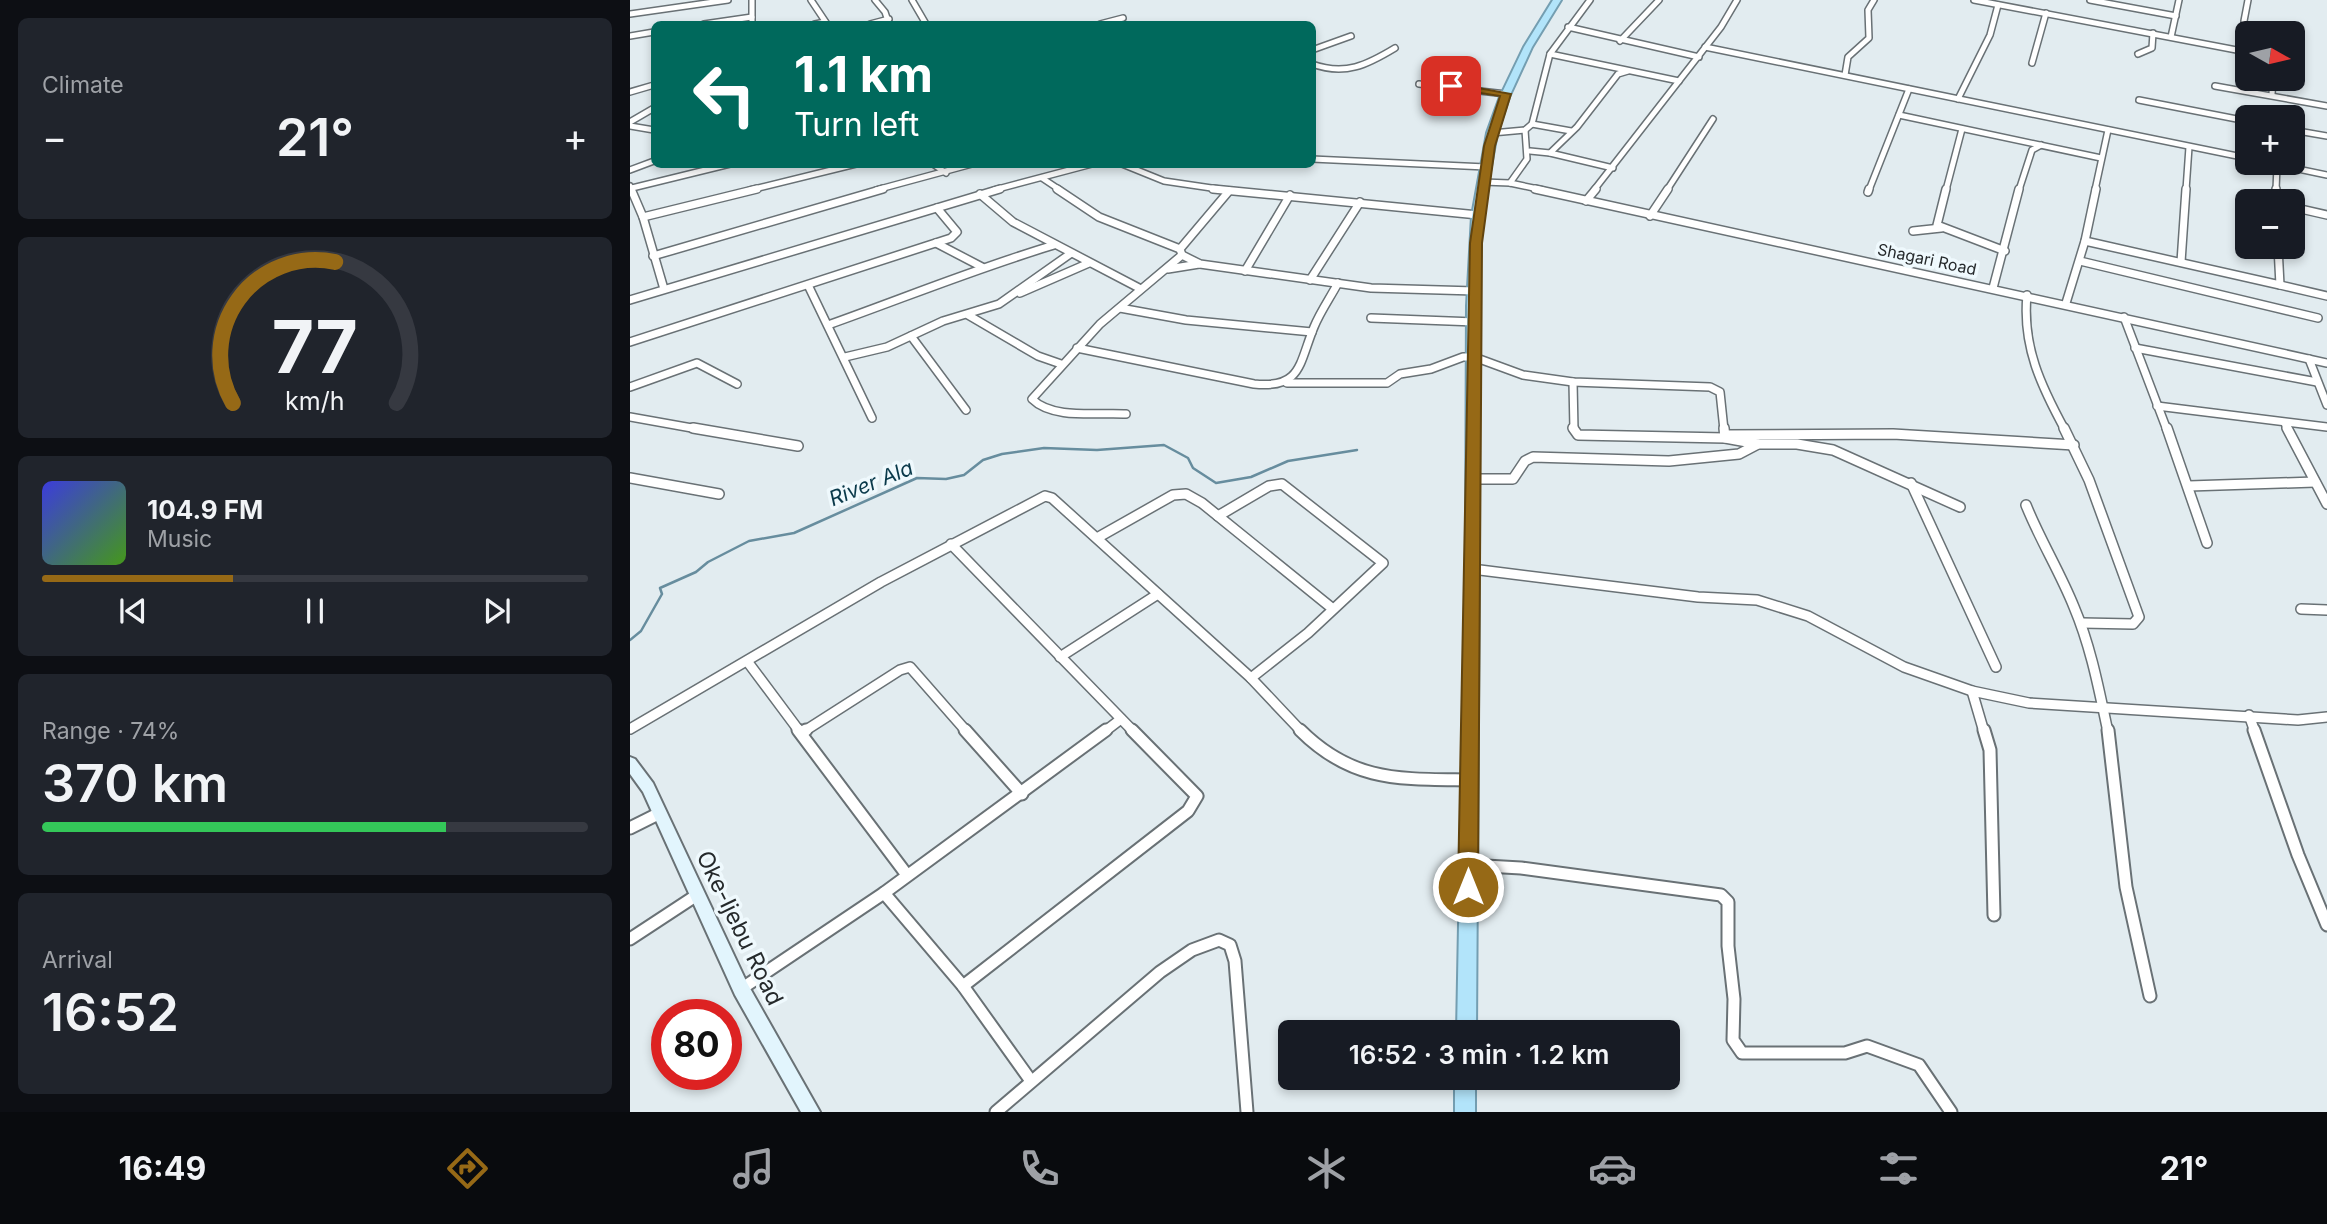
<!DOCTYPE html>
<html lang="en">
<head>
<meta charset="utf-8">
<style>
  :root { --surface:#171b24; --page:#20242c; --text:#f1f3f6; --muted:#9ea1a6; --line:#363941; --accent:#966916 }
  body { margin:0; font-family:Inter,sans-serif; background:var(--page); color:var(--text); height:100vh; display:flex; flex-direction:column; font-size:26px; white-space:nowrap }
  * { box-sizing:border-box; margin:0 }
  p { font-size:23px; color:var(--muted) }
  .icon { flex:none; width:38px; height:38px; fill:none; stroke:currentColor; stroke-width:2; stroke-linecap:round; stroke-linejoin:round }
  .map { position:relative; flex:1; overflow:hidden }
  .drawer { display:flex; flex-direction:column; gap:18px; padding:18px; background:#0d0f14; width:630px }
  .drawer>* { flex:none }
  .guide { position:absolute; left:21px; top:21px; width:665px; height:147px; border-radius:10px; box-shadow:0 4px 10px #0003; background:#00695c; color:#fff; overflow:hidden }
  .needle { width:46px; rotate:98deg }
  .buttons { position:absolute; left:1605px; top:21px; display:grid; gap:14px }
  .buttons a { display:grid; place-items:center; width:70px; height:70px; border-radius:10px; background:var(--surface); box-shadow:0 4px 10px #0003; font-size:35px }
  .speed { position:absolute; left:21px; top:999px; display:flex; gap:14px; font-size:35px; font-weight:700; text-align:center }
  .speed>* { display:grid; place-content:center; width:91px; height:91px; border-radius:50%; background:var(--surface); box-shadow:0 4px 10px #0003; line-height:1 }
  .speed .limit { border:10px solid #d22; background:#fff; color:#111 }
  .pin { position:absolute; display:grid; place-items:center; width:60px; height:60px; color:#fff; margin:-30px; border-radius:14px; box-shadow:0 4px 10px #0006 }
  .me { position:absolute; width:77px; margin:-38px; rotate:0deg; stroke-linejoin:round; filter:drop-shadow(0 0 5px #0008) }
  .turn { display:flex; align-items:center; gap:24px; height:147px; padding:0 28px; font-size:32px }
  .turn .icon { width:91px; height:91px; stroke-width:2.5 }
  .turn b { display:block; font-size:49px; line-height:60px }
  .big { font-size:52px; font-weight:600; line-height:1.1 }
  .drawer .card { flex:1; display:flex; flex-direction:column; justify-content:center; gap:10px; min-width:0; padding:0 24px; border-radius:10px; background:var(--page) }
  .drawer .dial { align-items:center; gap:0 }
  .dial svg { height:182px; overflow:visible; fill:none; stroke:var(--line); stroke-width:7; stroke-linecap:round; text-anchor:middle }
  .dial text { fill:var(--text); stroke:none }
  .song { display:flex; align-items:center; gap:21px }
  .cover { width:84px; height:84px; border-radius:10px; background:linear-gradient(135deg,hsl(240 70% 55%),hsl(100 70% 35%)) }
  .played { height:7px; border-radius:4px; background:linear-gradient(90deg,var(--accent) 35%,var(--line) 35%) }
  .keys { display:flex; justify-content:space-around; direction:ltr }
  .heat { display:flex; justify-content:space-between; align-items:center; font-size:38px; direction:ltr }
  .charge { height:10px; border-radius:5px; background:linear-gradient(90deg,#34c759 74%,var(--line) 0) }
  .trip { position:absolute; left:648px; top:1020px; width:402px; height:70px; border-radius:10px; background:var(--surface); box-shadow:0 4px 10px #0003; font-weight:600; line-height:70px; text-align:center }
  .tab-bar { display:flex; height:112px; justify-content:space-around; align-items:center; background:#090b0e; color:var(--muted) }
  .tab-bar .icon { width:49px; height:49px }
  .tab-bar .active { color:var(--accent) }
  .tab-bar b { font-size:32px; color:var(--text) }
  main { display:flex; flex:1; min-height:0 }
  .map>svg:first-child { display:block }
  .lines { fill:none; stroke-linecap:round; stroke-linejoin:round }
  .stream { stroke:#678d9e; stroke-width:2.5 }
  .minor-far3-casing { stroke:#697175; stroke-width:8 }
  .minor-far2-casing { stroke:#697175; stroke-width:10 }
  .minor-far1-casing { stroke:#697175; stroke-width:12 }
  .minor-casing { stroke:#697175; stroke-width:15 }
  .secondary-casing { stroke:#697175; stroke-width:4 }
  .trunk-casing { stroke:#749eb1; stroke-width:4 }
  .minor-far3 { stroke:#fff; stroke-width:5 }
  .minor-far2 { stroke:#fff; stroke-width:7 }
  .minor-far1 { stroke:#fff; stroke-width:9 }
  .minor { stroke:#fff; stroke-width:11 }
  .secondary { fill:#e2f5fd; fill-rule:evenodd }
  .trunk { fill:#b2e4fa; fill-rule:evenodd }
  .route { fill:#966916; stroke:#62440e; stroke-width:2 }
  .labels { text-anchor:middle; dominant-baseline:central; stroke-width:7; stroke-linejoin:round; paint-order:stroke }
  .far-street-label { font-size:16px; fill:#25292b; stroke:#eff9fd }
  .water-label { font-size:21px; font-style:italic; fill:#09394a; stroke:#eff9fd }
  .near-street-label { font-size:23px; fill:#25292b; stroke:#eff9fd }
</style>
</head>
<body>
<main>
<section class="drawer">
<div class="card"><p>Climate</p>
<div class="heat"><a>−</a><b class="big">21°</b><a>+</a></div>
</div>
<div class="card dial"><svg viewBox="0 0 100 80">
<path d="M14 69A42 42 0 1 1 86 69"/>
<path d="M14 69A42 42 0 0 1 59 7" stroke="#966916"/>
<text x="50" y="56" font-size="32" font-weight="700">77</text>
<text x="50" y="72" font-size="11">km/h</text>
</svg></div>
<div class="card">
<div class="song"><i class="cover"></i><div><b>104.9 FM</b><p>Music</p></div></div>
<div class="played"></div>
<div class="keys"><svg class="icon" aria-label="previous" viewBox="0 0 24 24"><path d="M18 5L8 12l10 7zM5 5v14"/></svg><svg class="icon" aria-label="pause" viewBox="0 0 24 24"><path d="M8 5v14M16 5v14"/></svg><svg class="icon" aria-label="next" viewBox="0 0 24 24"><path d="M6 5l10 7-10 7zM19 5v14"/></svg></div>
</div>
<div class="card"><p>Range · 74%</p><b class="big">370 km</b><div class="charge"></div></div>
<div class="card"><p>Arrival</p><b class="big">16:52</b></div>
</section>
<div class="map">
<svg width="1697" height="1112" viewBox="0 0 1697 1112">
  <rect width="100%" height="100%" fill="#e2ecf0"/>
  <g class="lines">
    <!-- stream -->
    <polyline class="stream" points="0,640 11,631 32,594 30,588 66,572 78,562 119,541 164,533 287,478 316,479 334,475 353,460 372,454 414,448 467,450 534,445 558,458 563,468 586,483 621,477 658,461 727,450"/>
    <defs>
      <g id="minor-far3">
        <polyline points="122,0 122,24"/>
        <polyline points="181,0 197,24"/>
        <polyline points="245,0 255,12 259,24"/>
        <polyline points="282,0 296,24"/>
        <polyline points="1344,0 1617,52"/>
        <polyline points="1460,0 1546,16"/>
        <polyline points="0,14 98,0"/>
        <polyline points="74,24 122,17"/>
        <polyline points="185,24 195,22"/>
        <polyline points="240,24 259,19"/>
        <polyline points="470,24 493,18"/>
        <polyline points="938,27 1069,57"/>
        <polyline points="0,36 24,32"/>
        <polyline points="1541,37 1549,0"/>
        <polyline points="990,41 1029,0"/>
        <polyline points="1075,47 1617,158"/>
        <polyline points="682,50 721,36"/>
        <polyline points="1616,52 1614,21 1618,0"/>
        <polyline points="920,54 1049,81"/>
        <polyline points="1508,54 1522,48 1523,33"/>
        <polyline points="1402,63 1416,13"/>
        <path d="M 682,64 C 715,76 737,65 765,48"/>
        <polyline points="1215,75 1218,57 1239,38 1238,10 1244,0"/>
        <polyline points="789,84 876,94"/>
        <polyline points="1585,86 1697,106"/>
        <polyline points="0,92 24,85"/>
        <polyline points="1642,94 1643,79"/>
        <polyline points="1328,99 1360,35 1368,5"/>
        <polyline points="1509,100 1617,121"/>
        <polyline points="1269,115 1471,158"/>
        <polyline points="0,122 24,108"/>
        <polyline points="902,124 941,131"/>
        <polyline points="0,126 24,130"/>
        <polyline points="1662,130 1697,136"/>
        <polyline points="862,133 895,130 902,124 920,54 960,0"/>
        <polyline points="900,151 920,153"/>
        <polyline points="682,159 856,167"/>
        <polyline points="1639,163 1697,175"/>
        <polyline points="303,164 316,173"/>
        <polyline points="492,164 534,181 595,190"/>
        <polyline points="983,168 920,153 947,127 988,74 998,71"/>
        <polyline points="0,170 24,161"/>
        <polyline points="412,178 430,190"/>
        <polyline points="853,182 880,183 913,190"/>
        <polyline points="880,183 897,159 895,130"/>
        <polyline points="0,186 2,190"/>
        <polyline points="2,188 100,164"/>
        <polyline points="120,190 226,164"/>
        <polyline points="246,190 342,164"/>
        <polyline points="364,190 462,164"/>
        <polyline points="964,190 1091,27 1107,0"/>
        <polyline points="1037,190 1083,119"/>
        <polyline points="1239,190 1279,89"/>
        <polyline points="1316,190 1332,129"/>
        <polyline points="1389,190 1402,150 1411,145"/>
        <polyline points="1465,190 1478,130"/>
        <polyline points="1556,190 1559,147"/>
        <polyline points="1646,190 1647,165"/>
      </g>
      <g id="minor-far2">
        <polyline points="1,189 13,217 34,289"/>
        <polyline points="427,189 469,217 550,249"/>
        <polyline points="583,189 848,215"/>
        <polyline points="905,189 1697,363"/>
        <polyline points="1316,189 1307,225 1375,251"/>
        <polyline points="599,191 550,249 552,255 570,264 741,288 845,291"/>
        <polyline points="1238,192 1239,189"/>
        <polyline points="350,194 383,222 509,288"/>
        <polyline points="956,201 966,189"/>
        <polyline points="1646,201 1646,189"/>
        <polyline points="1662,207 1697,215"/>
        <polyline points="1020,216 1038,189"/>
        <polyline points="13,217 127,189"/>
        <polyline points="1283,231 1311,228"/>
        <polyline points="1455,241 1650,285 1648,247"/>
        <polyline points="306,243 352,267"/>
        <polyline points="23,256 253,189"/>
        <polyline points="1450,261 1688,318"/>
        <polyline points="1551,262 1556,189"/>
        <polyline points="538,269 569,264"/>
        <polyline points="615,271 660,195"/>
        <polyline points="680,280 730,202"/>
        <polyline points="178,285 242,418"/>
        <polyline points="1650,285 1697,296"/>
        <polyline points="1363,288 1389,189"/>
        <polyline points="390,293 459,263"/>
        <path d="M 1397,295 C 1392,346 1411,386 1435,430"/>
        <polyline points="0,300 370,189"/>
        <polyline points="1436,303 1455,241 1466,189"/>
        <polyline points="490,308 556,320 682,332"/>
        <polyline points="338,315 408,356 431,364"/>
        <polyline points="1494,317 1537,430"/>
        <polyline points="741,318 845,322"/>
        <path d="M 198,325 C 274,298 347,268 424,245"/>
        <polyline points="281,336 336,410"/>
        <polyline points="0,342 321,238 327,232 307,208"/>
        <path d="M 447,348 L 624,384 C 672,389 669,363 684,327 C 690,312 700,298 708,283"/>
        <polyline points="1505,348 1687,382"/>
        <polyline points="215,357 257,347 313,321 369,304 440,254"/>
        <polyline points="1679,359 1697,405"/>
        <polyline points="943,382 944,430"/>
        <polyline points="657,383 757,383 770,374 801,369 833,357 844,357 893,375 943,382 1080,387 1090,392 1094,430"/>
        <polyline points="0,387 67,363 107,384"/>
        <polyline points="1527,406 1697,427"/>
        <path d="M 496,414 C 469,412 423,420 402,399 L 470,324 L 552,255"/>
        <polyline points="0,417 73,430"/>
        <polyline points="1655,423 1658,430"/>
      </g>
      <g id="minor-far1">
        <polyline points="63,428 168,446"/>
        <polyline points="943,428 948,435 1095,438 1128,444"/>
        <polyline points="1094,428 1095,438"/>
        <polyline points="1434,428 1459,480 1509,617 1503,624 1452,623"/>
        <polyline points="1537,428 1577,543"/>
        <polyline points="1657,428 1697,504"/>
        <polyline points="1095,435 1263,434 1444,445"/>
        <polyline points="0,478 89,494"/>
        <polyline points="843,479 883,479 895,461 903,457 1039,461 1109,454 1128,444 1167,444 1203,450 1330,507"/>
        <polyline points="1281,483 1366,667"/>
        <polyline points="1559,486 1685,482"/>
        <path d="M 1396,505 C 1410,540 1430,572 1444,607 C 1461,647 1469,690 1478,732"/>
        <polyline points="588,516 639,486 652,484 753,563 678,633 621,678"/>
        <polyline points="467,538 543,495 556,494 572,503 703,609"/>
        <polyline points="321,544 504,732"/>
        <polyline points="842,569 1068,597 1127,600 1178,616 1274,667 1342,691 1399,703 1668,720 1697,717"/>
        <polyline points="1671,609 1697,610"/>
        <polyline points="430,657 528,594"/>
        <polyline points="117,661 170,732"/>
        <polyline points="1342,691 1354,732"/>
        <polyline points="1619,715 1625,732"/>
        <polyline points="0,729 251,582 415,496 422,498 620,677 672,732"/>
        <polyline points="173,732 270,670 280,667 337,732"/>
        <polyline points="474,732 491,719"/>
      </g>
      <g id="minor">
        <polyline points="168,730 277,875"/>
        <polyline points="335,730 392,794"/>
        <path d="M 670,730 C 722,782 769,779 838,780"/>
        <polyline points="1354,730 1360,750 1364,915"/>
        <polyline points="1478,730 1496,887 1520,996"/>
        <polyline points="1624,730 1668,855 1697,925"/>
        <polyline points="171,733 176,730"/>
        <polyline points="0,828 28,814"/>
        <polyline points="838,865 891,868 1091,895 1098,902 1098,946 1104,999 1103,1040 1112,1053 1215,1053 1237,1046 1289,1065 1321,1112"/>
        <polyline points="254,893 333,986 401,1081"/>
        <polyline points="0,939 67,895"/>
        <polyline points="333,986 558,811 567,796 502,730"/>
        <polyline points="111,989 254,893 476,730"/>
        <polyline points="366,1112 530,972 562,950 589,940 600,945 605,961 617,1112"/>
      </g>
      <polygon id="secondary" points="0,757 5,759 23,783 117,983 190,1112 171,1112 105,995 13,792 0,774"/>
      <g id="trunk">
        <polygon points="923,0 931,0 902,47 879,97 867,133 852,216 848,306 849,550 846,1032 827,1032 836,550 837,306 842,216 857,133 870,97 894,47"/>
        <rect x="825" y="1078" width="20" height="34"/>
      </g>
    </defs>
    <!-- minor-far3 casing -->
    <use href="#minor-far3" class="minor-far3-casing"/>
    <!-- minor-far2 casing -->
    <use href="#minor-far2" class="minor-far2-casing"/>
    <!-- minor-far1 casing -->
    <use href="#minor-far1" class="minor-far1-casing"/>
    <!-- minor casing -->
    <use href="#minor" class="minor-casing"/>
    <!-- secondary casing -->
    <use href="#secondary" class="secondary-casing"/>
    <!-- trunk casing -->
    <use href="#trunk" class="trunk-casing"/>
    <!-- minor-far3 -->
    <use href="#minor-far3" class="minor-far3"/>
    <!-- minor-far2 -->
    <use href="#minor-far2" class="minor-far2"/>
    <!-- minor-far1 -->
    <use href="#minor-far1" class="minor-far1"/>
    <!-- minor -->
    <use href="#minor" class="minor"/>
    <!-- secondary -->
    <use href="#secondary" class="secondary"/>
    <!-- trunk -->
    <use href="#trunk" class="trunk"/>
  </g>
  <!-- route -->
  <polygon class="route" points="821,83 881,94 865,146 852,243 848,887 845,894 838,897 830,894 828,887 840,243 854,146 870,96 818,88"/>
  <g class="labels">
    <!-- far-street labels -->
    <g class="far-street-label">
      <text transform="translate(1297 259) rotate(12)">Shagari Road</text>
    </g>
    <!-- water labels -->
    <g class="water-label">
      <text transform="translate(241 483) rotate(-22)">River Ala</text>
    </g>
    <!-- near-street labels -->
    <g class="near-street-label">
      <text transform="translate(110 928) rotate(64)">Oke-Ijebu Road</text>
    </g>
  </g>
</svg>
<div class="buttons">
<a><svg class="needle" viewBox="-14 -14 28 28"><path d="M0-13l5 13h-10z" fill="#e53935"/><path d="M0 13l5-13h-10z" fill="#9ea1a6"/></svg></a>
<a>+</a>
<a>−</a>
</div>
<div class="speed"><div class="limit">80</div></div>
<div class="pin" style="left:821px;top:86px;background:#d93025"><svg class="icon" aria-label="arrive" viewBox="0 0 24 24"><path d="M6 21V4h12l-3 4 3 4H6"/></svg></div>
<svg class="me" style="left:838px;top:887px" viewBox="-20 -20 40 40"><circle r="17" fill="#966916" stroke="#fff" stroke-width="3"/><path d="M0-11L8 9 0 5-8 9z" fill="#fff"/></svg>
<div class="trip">16:52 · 3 min · 1.2 km</div>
<div class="guide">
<div class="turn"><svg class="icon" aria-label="left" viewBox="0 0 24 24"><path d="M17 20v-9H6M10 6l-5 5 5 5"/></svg><div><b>1.1 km</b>Turn left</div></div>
</div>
</div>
</main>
<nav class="tab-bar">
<b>16:49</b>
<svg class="icon active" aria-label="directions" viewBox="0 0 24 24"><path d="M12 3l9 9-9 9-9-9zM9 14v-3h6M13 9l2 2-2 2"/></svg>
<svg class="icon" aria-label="music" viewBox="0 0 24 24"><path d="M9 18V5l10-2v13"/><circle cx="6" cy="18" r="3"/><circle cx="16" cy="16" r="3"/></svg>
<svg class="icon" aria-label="phone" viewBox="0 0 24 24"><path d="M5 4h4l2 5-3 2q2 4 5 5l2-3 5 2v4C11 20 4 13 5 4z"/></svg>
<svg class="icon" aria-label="climate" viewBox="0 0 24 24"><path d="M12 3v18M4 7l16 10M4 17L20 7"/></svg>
<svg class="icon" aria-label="car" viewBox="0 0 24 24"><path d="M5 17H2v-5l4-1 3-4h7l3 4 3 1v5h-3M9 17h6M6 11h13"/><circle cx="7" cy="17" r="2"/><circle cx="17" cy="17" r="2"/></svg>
<svg class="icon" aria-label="filters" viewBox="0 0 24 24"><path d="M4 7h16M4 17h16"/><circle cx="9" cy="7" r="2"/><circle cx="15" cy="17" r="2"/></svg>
<b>21°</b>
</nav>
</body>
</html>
